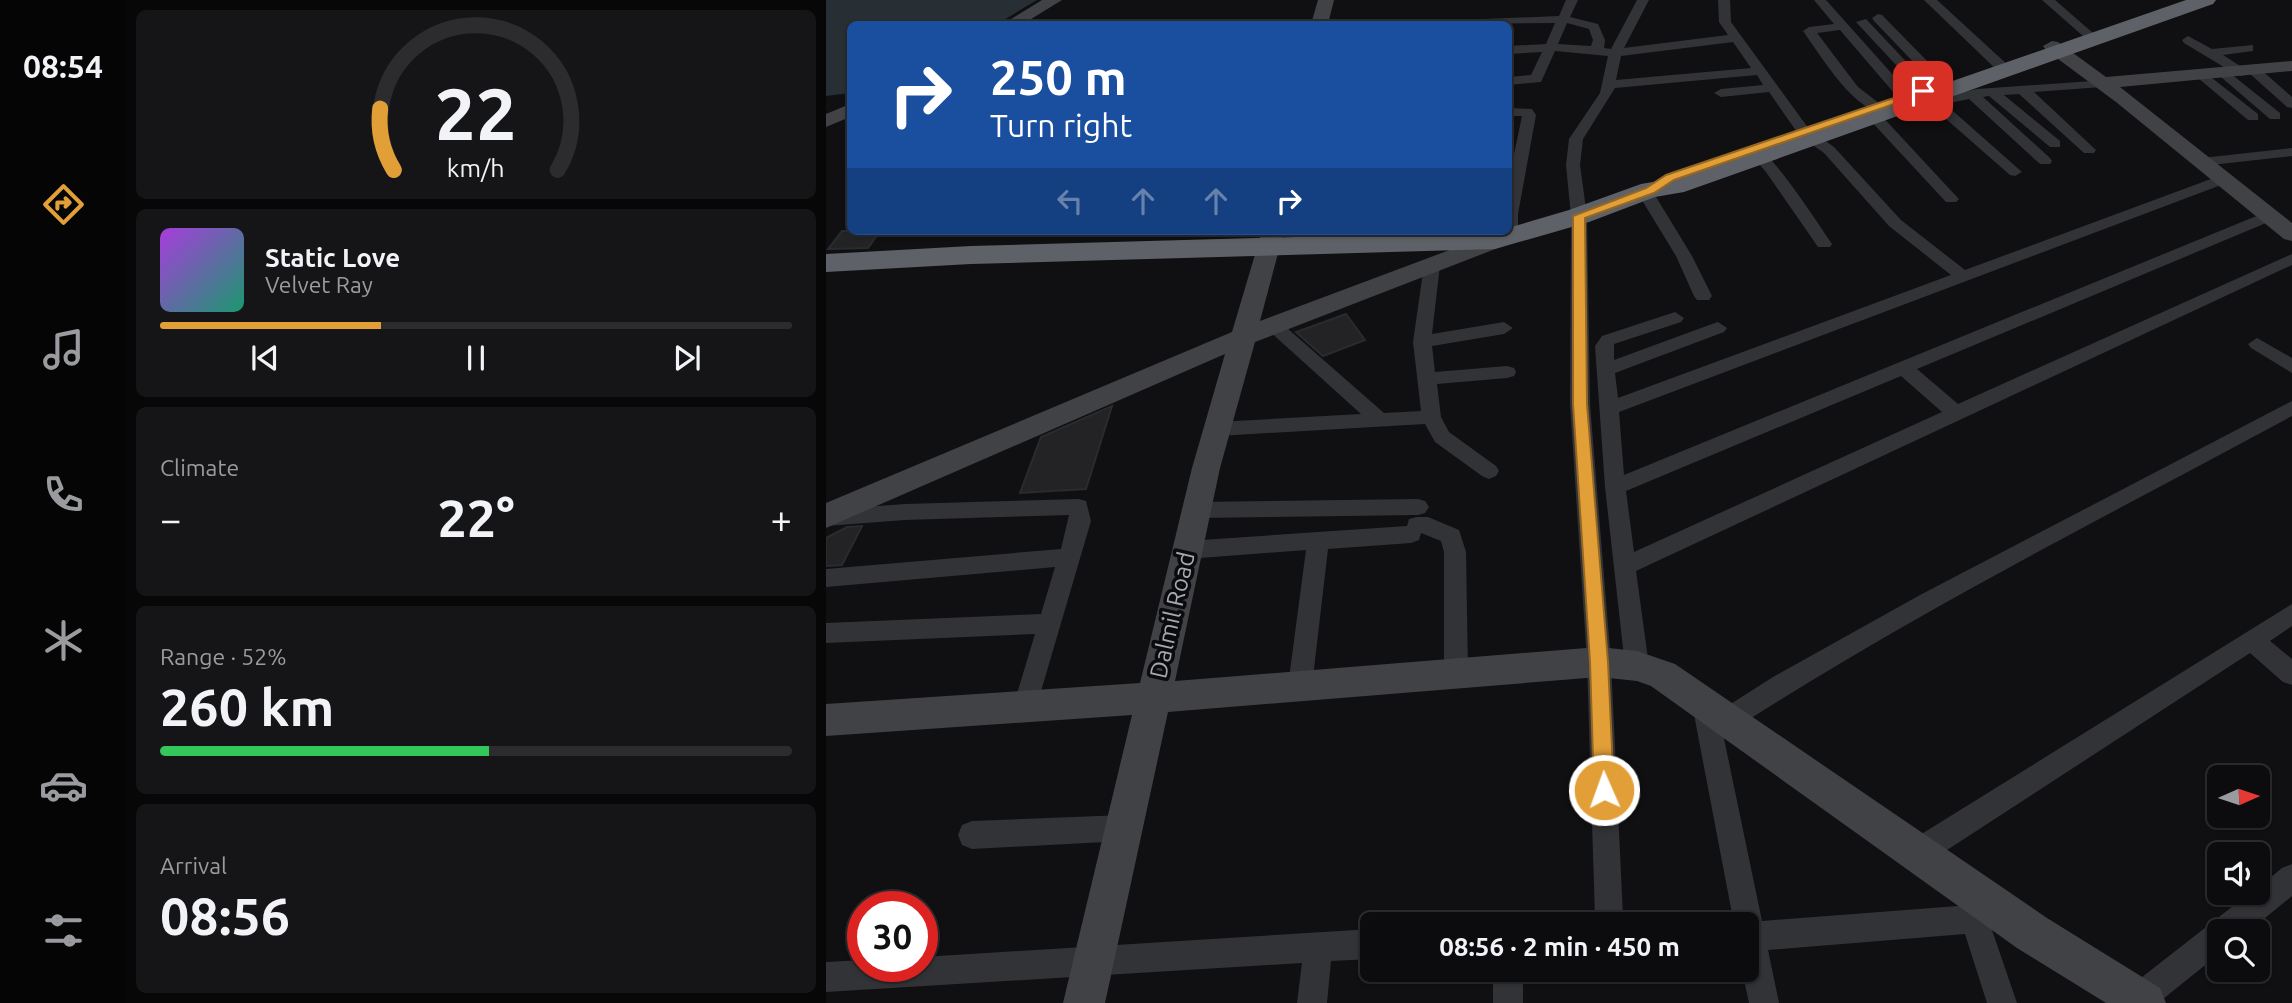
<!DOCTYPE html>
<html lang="en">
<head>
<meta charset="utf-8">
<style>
  :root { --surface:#0c0c0e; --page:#151517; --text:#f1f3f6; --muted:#9a9b9e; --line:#2c2c2e; --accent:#e39f37 }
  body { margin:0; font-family:Ubuntu,sans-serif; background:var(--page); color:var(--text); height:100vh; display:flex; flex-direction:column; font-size:26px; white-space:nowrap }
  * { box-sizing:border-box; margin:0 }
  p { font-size:23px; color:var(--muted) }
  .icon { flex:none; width:38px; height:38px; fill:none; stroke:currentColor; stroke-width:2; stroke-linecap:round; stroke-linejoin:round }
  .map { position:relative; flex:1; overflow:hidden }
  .side { display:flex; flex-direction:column; gap:10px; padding:10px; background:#070708; width:700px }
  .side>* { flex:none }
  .hud { position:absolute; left:21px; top:21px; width:665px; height:214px; border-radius:10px; box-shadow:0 2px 5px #0004,0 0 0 2px var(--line); background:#1a4fa0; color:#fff; overflow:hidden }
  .needle { width:46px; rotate:87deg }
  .fabs { position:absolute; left:1381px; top:765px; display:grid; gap:14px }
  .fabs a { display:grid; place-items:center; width:63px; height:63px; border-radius:10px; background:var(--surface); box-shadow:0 2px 5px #0004,0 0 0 2px var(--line); font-size:35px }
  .speed { position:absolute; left:21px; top:891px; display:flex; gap:14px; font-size:35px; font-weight:700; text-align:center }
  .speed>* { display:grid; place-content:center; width:91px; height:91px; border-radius:50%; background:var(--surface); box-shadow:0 2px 5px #0004,0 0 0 2px var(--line); line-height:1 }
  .speed .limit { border:10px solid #d22; background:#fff; color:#111 }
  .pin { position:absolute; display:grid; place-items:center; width:60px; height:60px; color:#fff; margin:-30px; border-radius:14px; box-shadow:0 4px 10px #0006 }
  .me { position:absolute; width:77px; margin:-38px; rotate:358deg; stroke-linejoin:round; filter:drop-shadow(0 0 5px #0008) }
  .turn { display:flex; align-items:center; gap:24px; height:147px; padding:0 28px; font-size:32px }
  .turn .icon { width:91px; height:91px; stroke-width:2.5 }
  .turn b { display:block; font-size:49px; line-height:60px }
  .lanes { display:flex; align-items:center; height:66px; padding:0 28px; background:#0003; justify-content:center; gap:35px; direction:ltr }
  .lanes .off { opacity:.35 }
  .big { font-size:52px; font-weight:600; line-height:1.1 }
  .side .card { flex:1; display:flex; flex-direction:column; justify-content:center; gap:10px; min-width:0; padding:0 24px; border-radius:10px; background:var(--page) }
  .side .dial { align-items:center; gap:0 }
  .dial svg { height:182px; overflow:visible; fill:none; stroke:var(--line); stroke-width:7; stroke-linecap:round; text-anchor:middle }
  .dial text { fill:var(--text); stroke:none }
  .song { display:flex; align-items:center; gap:21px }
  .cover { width:84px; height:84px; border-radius:10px; background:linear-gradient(135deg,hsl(280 70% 55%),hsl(160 70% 35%)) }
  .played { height:7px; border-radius:4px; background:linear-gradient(90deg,var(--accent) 35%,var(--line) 35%) }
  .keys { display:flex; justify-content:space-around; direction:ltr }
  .heat { display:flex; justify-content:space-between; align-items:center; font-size:38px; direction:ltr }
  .charge { height:10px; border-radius:5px; background:linear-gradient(90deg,#34c759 52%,var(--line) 0) }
  .trip { position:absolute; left:534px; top:912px; width:399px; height:70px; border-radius:10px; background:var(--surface); box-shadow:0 2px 5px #0004,0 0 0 2px var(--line); font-weight:600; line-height:70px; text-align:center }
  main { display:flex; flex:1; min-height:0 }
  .menu { display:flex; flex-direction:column; width:126px; justify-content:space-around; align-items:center; background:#050506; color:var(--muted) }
  .menu .icon { width:49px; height:49px }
  .menu .selected { color:var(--accent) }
  .menu b { font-size:32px; color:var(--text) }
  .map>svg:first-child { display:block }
  .water { fill:#282f34 }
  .building { fill:#232326; stroke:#2a2b2d; stroke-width:2 }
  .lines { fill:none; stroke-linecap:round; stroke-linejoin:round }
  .street { fill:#323336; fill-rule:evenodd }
  .secondary { fill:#404246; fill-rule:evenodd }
  .highway { fill:#5e6167; fill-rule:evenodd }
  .route { fill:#e39f37; stroke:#946724; stroke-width:2 }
  .labels { text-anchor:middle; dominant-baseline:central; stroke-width:7; stroke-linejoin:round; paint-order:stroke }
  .street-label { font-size:24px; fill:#a3a8b1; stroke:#0b0b0d }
</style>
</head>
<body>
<main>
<nav class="menu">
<b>08:54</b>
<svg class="icon selected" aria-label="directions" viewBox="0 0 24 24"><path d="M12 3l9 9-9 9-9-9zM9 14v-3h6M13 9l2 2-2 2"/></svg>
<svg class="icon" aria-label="music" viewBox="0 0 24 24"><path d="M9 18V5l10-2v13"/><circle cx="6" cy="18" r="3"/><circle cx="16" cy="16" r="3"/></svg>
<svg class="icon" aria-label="phone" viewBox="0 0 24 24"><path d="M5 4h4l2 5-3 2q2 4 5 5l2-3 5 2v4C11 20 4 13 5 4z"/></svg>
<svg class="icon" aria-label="climate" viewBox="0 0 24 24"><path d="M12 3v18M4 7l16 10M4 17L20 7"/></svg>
<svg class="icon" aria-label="car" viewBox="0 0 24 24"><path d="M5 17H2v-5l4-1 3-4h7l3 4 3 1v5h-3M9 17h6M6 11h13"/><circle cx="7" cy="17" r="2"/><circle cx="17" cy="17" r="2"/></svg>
<svg class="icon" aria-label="filters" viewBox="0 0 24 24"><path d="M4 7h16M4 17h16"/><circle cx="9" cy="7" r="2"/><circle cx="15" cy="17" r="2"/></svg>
</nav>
<section class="side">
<div class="card dial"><svg viewBox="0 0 100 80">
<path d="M14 69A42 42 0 1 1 86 69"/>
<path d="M14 69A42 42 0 0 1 8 42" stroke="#e39f37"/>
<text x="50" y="56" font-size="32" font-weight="700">22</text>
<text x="50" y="72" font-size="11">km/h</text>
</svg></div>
<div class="card">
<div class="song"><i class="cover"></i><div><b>Static Love</b><p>Velvet Ray</p></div></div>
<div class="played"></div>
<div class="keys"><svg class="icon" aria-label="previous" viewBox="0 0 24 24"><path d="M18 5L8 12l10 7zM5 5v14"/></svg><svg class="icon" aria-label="pause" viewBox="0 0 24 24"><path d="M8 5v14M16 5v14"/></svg><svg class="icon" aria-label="next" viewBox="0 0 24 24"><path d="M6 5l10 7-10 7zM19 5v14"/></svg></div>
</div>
<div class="card"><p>Climate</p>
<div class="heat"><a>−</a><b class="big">22°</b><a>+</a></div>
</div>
<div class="card"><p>Range · 52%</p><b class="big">260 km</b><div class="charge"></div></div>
<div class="card"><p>Arrival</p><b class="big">08:56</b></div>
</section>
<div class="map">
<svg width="1466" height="1003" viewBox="0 0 1466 1003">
  <rect width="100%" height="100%" fill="#101012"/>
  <!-- water -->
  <polygon class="water" points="0,0 211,0 171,24 24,24 24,93 0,96"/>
  <!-- building -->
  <g class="building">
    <polygon points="16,231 54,231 42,248 2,249"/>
    <polygon points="520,314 539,340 497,356 470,332"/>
    <polygon points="286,406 260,489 194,493 215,437"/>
    <polygon points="36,526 16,565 0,566 0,538 21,527"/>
  </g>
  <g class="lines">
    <!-- street -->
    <g class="street">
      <path d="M 740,0 L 752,0 L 744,17 L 772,24 L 779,40 L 778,48 L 785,49 L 811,0 L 823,0 L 798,48 L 902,35 L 893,22 L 892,0 L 904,0 L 905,22 L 983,129 L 983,134 L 991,135 L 1008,147 L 1075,220 L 1139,270 L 1393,176 L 1403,176 L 1405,179 L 1403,182 L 793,412 L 798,475 L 1428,217 L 1434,215 L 1442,220 L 1440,223 L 1091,369 L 1132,404 L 1466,254 L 1466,265 L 810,571 L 823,666 L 820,673 L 811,677 L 802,673 L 799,666 L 779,487 L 769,346 L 776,336 L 849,312 L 858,318 L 855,322 L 788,344 L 788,360 L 886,324 L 892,322 L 901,328 L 898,332 L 789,373 L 792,398 L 1125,275 L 1063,226 L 998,153 L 981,141 L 981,136 L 973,135 L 943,92 L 895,97 L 888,93 L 895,89 L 937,85 L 931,75 L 789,88 L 757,139 L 754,165 L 761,216 L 764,404 L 785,662 L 797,916 L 800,924 L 771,924 L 769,918 L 761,662 L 744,404 L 745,216 L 740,165 L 743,139 L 774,93 L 782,56 L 729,51 L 715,82 L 682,85 L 682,77 L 705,75 L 716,52 L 682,54 L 682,46 L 720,44 L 729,23 L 629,24 L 635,20 L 733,16 ZM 741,23 L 763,29 L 767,40 L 765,46 L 732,44 ZM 907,42 L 925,68 L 790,80 L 795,56 ZM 1075,376 L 1116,412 L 808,552 L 800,491 Z"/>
      <path d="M 988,0 L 1000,0 L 1084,94 L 1084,100 L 1074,100 L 1014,30 L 991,33 L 1032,87 L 1058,107 L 1056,110 C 1030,115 991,50 977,31 L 983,27 L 1008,24 Z"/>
      <polygon points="1098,0 1111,0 1184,67 1184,73 1174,73"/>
      <polygon points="1216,0 1229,0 1267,33 1257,36"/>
      <polygon points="1052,14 1056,15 1108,68 1108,74 1095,77 1112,97 1151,89 1281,80 1283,83 1276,87 1208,92 1270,150 1268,153 1258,153 1193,94 1178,95 1234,141 1234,147 1224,147 1163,96 1157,97 1224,158 1226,161 1224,164 1214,164 1143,99 1119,104 1196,172 1189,176 1184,175 1096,98 1096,93 1030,22 1040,19 1089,71 1094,69 1048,21 1046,18"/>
      <polygon points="1362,36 1386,49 1427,45 1427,51 1397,55 1422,71 1428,67 1433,68 1466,97 1466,108 1461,107 1422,72 1416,76 1411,75 1358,43 1356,40"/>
      <polygon points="1400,70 1454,113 1454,119 1444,119 1395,77 1393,74"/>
      <polygon points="1377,71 1432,114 1432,120 1422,120 1372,78 1370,75"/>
      <polygon points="682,108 706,109 710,115 692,214 692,238 684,243 676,238 676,231 682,231 682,183 696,116 682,116"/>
      <polygon points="1048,112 1053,113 1130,196 1133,199 1130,202 1120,202 1043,119 1043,113"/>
      <path d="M 927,145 C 945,150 993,225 1006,244 L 1004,247 L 992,247 L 940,172 L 920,149 Z"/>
      <polygon points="1466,148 1466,156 1376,166 1369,162 1376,158"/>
      <polygon points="819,187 827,192 866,256 886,296 883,300 871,300 868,296 850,256 811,192"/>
      <polygon points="606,260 614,265 606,334 678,322 687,328 678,334 606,346 609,372 681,366 688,368 690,372 688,376 681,378 611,384 615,417 623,432 670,466 673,471 670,476 663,479 656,476 609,442 599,424 391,436 384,434 381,429 384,424 391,422 535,414 441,329 438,325 441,321 453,321 558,413 595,411 587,342 598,265"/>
      <polygon points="1431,338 1466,358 1466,373 1425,348 1422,344"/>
      <path d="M 1466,401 L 1466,416 C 1279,517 1088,613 910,728 L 901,731 L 896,729 L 936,921 L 1132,906 L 1135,898 L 1145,894 L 1155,898 L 1191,1003 L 1161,1003 L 1139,934 L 942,950 L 953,1003 L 923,1003 L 916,970 L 920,970 L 920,924 L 908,924 L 866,704 L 869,696 L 878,693 L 887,696 L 892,712 L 947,677 L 1094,595 Z"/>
      <polygon points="253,499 260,501 265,521 208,715 199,718 190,715 187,707 209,634 0,643 0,623 215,614 229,567 0,587 0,569 235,549 243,515 79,520 0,526 0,510 79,504"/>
      <polygon points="592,499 599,501 603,507 599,513 592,515 371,518 364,516 360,510 364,504 371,502"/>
      <polygon points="591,517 602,517 633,530 640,552 642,673 639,681 630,684 621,681 618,673 618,552 615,541 595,533 593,540 585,543 502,549 486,686 483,694 474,697 465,694 462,686 480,550 361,559 353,556 350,550 353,544 361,541 581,526 583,519"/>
      <polygon points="1466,604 1466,626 1444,641 1466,659 1466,685 1457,682 1424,653 1101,863 1091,867 1081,863 1077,853 1081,843"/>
      <polygon points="298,815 308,819 312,828 308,837 298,841 146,849 136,845 132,835 136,825 146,821"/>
      <polygon points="1466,864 1466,896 1423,931 1393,931 1393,954 1332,1003 1300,1003 1298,999 1302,988 1425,892 1432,892 1432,888 1456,868"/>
      <polygon points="546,929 546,959 505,961 501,1003 471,1003 476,963 0,992 0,962 37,960 37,966 96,966 96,957"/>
      <rect x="667" y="970" width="30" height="33"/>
    </g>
    <!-- secondary -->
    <g class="secondary">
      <polygon points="216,0 236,0 197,24 177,24"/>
      <polygon points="492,0 508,0 502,24 485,24"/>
      <polygon points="1226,41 1232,42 1280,77 1466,61 1466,71 1294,87 1466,223 1466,241 1458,239 1290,102 1220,50 1217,46"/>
      <polygon points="24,104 24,117 0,127 0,114"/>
      <polygon points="436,231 458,231 434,321 661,236 677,236 680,241 677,246 429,342 394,468 349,681 773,647 811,651 849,664 1221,918 1334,988 1340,1003 1280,1003 1191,948 825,686 811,681 773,677 342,712 279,1003 237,1003 306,715 0,736 0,704 314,683 366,468 399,354 0,528 0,503 406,332"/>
    </g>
    <!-- highway -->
    <polygon class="highway" points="1360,0 1390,0 1387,4 858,192 829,197 763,222 669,249 145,264 0,272 0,254 145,246 682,231 682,228 743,210 815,184 844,179"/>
  </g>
  <!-- route -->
  <polygon class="route" points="1097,88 1102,91 1100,93 848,180 828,193 759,218 761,404 782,662 788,790 785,797 778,800 771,797 768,790 764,662 747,404 747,216 820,188 840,175"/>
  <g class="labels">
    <!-- street labels -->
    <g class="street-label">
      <text transform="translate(346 615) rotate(-77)">Dalmil Road</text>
    </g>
  </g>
</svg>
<div class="fabs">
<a><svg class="needle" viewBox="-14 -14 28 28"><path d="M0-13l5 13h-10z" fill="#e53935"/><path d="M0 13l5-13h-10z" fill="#9a9b9e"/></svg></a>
<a><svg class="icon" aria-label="sound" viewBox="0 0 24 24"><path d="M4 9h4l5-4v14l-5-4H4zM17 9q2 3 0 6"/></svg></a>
<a><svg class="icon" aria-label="search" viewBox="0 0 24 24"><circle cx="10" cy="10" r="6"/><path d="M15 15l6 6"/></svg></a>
</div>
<div class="speed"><div class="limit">30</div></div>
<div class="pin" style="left:1097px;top:91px;background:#d93025"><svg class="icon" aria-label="arrive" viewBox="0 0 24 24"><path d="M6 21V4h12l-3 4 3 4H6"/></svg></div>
<svg class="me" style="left:778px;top:790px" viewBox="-20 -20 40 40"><circle r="17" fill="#e39f37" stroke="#fff" stroke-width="3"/><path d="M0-11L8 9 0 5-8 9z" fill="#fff"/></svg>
<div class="trip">08:56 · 2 min · 450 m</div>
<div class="hud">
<div class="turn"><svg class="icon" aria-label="right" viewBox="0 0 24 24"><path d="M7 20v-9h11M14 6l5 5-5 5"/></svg><div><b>250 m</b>Turn right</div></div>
<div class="lanes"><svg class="icon off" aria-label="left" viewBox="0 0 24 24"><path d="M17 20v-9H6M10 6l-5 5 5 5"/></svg><svg class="icon off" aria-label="ahead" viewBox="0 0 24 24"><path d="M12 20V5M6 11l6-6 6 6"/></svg><svg class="icon off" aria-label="ahead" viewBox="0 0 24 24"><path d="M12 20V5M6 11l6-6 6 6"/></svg><svg class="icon" aria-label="right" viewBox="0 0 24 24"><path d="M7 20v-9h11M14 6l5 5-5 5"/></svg></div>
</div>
</div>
</main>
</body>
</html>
